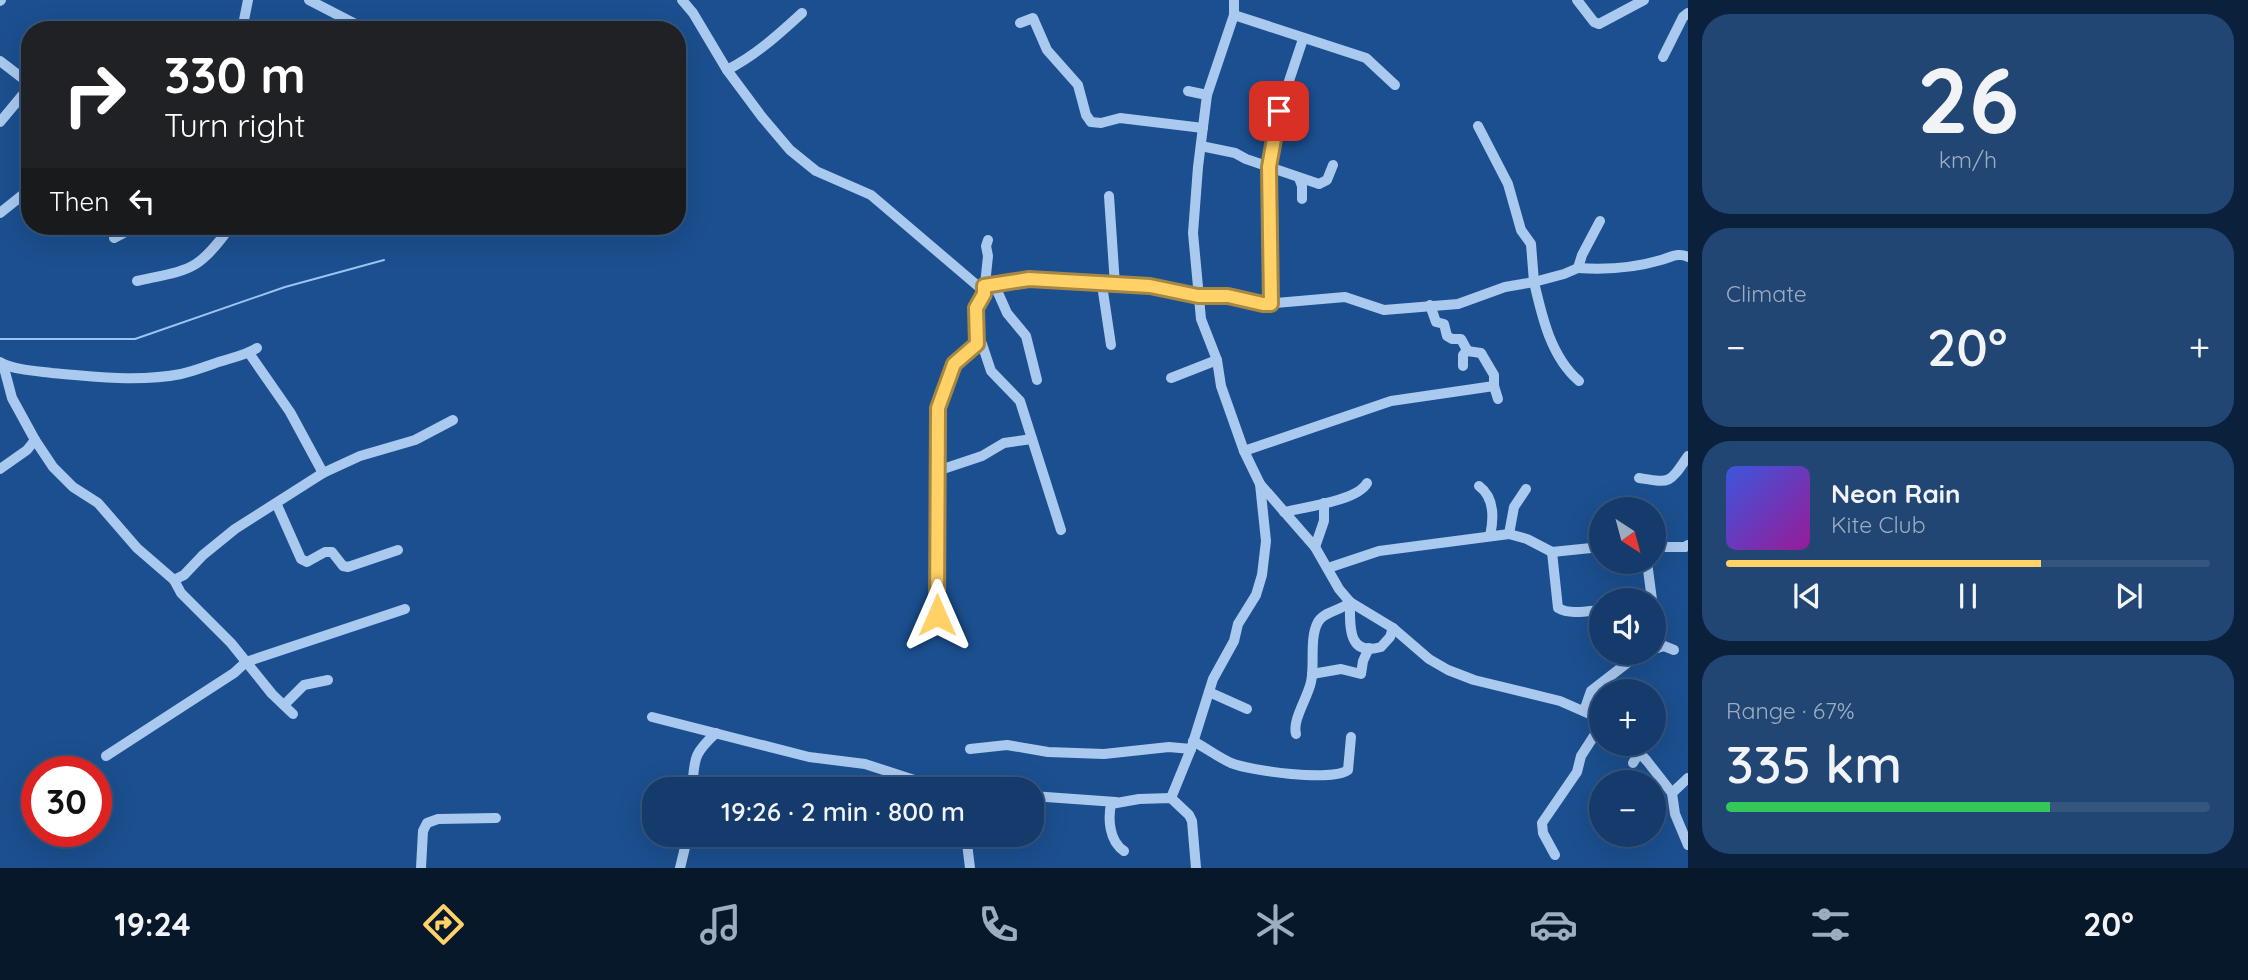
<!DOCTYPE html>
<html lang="en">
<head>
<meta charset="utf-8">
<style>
  :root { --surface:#143b6b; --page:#214673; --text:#f1f3f6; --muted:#9dadc1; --line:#33557e; --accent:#ffd166 }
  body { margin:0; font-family:Quicksand,sans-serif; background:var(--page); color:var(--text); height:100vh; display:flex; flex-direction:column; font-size:26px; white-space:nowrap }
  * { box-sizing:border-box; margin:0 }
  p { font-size:23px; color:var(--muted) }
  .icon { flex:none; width:38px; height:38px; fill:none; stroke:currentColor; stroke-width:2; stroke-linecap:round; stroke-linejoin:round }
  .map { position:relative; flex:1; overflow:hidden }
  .panel { display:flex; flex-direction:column; gap:14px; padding:14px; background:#0b203b; width:560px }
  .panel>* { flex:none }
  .top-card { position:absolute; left:21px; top:21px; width:665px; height:214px; border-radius:28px; box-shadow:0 7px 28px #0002,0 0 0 2px var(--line); background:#202124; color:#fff; overflow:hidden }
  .needle { width:46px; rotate:144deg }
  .fabs { position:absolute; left:1589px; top:497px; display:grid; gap:14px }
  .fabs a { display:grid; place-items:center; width:77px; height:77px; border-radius:50%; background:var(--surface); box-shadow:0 7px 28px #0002,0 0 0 2px var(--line); font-size:35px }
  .speed { position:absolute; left:21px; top:756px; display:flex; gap:14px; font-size:35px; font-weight:700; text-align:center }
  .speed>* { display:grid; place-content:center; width:91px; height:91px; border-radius:50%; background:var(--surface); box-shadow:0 7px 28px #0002,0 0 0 2px var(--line); line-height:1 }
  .speed .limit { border:10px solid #d22; background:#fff; color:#111 }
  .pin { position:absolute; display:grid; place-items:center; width:60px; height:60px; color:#fff; margin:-30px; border-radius:14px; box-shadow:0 4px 10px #0006 }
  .me { position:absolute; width:77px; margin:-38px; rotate:0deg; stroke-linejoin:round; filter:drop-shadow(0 0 5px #0008) }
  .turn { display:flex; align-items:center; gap:24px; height:147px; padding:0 28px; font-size:32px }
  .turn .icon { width:91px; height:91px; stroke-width:2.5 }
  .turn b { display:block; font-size:49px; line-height:60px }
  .then { display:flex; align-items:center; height:66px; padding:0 28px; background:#0003; gap:14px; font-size:26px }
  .big { font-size:52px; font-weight:600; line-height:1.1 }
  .panel .widget { flex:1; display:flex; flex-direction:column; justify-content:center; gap:10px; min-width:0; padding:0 24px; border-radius:28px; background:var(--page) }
  .panel .dial { align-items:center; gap:0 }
  .dial b { font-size:91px; line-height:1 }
  .song { display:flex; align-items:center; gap:21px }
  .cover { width:84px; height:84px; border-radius:10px; background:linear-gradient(135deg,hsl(230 70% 55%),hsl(300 70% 35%)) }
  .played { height:7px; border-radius:4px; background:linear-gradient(90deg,var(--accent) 65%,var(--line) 65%) }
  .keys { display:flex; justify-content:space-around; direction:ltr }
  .heat { display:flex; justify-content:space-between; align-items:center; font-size:38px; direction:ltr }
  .charge { height:10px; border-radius:5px; background:linear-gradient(90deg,#34c759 67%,var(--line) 0) }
  .trip { position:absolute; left:642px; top:777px; width:402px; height:70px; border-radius:28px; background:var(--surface); box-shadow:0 7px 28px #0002,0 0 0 2px var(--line); font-weight:600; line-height:70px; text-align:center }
  .dock { display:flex; height:112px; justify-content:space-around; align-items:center; background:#08182b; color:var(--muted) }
  .dock .icon { width:49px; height:49px }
  .dock .active { color:var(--accent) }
  .dock b { font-size:32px; color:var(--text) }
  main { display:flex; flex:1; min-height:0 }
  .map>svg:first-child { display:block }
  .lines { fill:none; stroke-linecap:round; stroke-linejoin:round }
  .stream { stroke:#9cc4f0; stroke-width:2 }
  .minor { stroke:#a9c9ee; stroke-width:10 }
  .route-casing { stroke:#a68842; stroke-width:18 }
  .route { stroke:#ffd166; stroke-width:12 }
</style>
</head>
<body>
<main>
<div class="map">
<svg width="1688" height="868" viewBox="0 0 1688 868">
  <rect width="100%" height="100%" fill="#1b4f8f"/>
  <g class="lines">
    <!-- stream -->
    <polyline class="stream" points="0,339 135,339 285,287 384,260"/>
    <!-- minor -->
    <g class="minor">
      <polyline points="309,0 367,30"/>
      <polyline points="682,0 693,13 727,70 762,117 790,150 816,171 871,195 979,287 990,287 1029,279 1150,286 1198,296 1243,298 1263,304 1345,297 1384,310 1458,304 1505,287 1534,282 1531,244 1521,230 1508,184 1478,126"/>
      <polyline points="1234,0 1234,15 1207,95 1198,167 1193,233 1201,319 1217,360 1221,386 1244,451 1260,484 1315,547 1339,589 1350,602 1393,628 1429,659 1448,670 1474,680 1560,701 1601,719"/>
      <polyline points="1577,0 1594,22 1599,24 1644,0"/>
      <polyline points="0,1 1,0"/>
      <polyline points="1234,15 1366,58 1395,85"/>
      <polyline points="1020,23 1033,18 1047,50 1078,85 1086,115 1091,122 1101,123 1120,118 1203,128"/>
      <polyline points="242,30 248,0"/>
      <polyline points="1663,57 1683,17 1688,13"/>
      <polyline points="0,61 30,84"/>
      <path d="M 727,70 C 756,55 778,35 802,13"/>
      <polyline points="1188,91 1207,95"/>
      <polyline points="0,122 30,86"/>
      <polyline points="1201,146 1235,153 1246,159 1319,184 1327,180 1333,165"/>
      <polyline points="1299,178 1302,186 1302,199"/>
      <polyline points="1109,196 1115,285"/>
      <polyline points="0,213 30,189"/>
      <polyline points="114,238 137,226"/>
      <polyline points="988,240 986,246 988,256 984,294 976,308 977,338 982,344 991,371 1020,401 1061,530"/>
      <path d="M 1578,268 C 1606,270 1634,268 1661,260 C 1671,257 1679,252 1688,257"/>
      <path d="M 137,281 C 192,269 197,272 231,226"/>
      <polyline points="1102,285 1111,345"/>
      <polyline points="995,286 1007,313 1026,336 1037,380"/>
      <polyline points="1271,304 1269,167 1279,111 1303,39"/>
      <polyline points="1430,305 1436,322 1444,324 1447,336 1452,339 1461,339 1467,350 1463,355 1463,366"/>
      <polyline points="1467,351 1481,353 1494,375 1494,386 1498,399"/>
      <polyline points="249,353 290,412 323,473"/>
      <path d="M 0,362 C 14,370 36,371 52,373 C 93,377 141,382 181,374 C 195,371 209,365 222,361 C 235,357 246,355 257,348"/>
      <polyline points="3,364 12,398 35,440 53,467 73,487 98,503 137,548 174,580 181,593 231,643 272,694 293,714"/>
      <polyline points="1171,378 1217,360"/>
      <path d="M 1579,381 C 1551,357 1542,317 1534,282 L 1564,274 L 1578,268 L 1582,255 L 1600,221"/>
      <polyline points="1244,451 1391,401 1494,386"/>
      <polyline points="0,469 27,450 35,440"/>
      <polyline points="937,471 982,456 1004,443 1032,439"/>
      <path d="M 1639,478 C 1671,483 1669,484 1688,456"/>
      <path d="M 1479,486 C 1494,497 1494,518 1490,536"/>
      <polyline points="277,505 301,559 307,562 325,552 332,552 343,566 348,567 398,550"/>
      <path d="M 1284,512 C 1305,507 1357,501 1367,483"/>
      <polyline points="1509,534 1514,507 1526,489"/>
      <polyline points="1315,547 1324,521 1324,503"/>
      <polyline points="1654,547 1685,547 1688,545"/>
      <path d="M 1552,552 L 1558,608 C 1570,615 1588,611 1601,610"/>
      <polyline points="1647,562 1652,600"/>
      <polyline points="1328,568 1379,551 1509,534 1527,539 1552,552 1601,547"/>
      <polyline points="174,580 184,575 203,555 235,529 323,473 360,456 415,440 453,420"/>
      <path d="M 1350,602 C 1350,625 1347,657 1381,647 L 1390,637 L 1393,628"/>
      <polyline points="937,615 938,408 954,364 977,344 977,338"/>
      <polyline points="1654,649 1664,646 1674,650"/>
      <polyline points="1312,674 1341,669 1361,674 1363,661 1369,648"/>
      <polyline points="1209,692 1247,709"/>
      <polyline points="284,705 304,685 328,680"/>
      <polyline points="1584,711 1591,691 1640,653"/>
      <polyline points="652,717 809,757 865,764 939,788 957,789"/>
      <path d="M 1296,734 C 1292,720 1308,697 1311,682 C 1315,666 1309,638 1318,622 C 1324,611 1341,611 1350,602"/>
      <path d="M 1193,741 C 1206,748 1218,757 1231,763 C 1251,771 1332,782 1348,770 L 1351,737"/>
      <polyline points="1631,744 1647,761 1672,793 1675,814 1688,845"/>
      <polyline points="970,749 1007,745 1048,752 1104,754 1169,747 1191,749"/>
      <polyline points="106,756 234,673 246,662 405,609"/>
      <polyline points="1633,763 1639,753"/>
      <path d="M 692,789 C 695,759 692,755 716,733"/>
      <polyline points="1672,793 1688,778"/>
      <polyline points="1032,796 1116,802"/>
      <polyline points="1171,798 1191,749 1213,679 1234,641 1238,624 1256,595 1262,575 1266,541 1260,484"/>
      <polyline points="966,835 970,868"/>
      <path d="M 1124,851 C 1109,841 1108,819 1111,804 L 1139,799 L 1171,798 L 1189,815 L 1192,821 L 1196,868"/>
      <polyline points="1555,855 1543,833 1542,823 1577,772 1581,756 1601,725"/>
      <polyline points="421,868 423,831 427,823 438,819 496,818"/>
      <polyline points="680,868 688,835"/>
    </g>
  </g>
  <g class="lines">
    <defs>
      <polyline id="route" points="937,615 938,408 954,364 977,344 976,308 984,294 984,286 1029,279 1150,286 1198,296 1228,296 1263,304 1271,304 1269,167 1279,111"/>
    </defs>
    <!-- route casing -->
    <use href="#route" class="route-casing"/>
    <!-- route -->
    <use href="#route" class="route"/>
  </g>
</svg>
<div class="fabs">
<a><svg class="needle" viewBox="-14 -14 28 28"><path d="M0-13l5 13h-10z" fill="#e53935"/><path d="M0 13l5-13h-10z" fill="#9dadc1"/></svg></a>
<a><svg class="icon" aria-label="sound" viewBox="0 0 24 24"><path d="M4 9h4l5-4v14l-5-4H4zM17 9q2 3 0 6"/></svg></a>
<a>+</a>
<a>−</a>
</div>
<div class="speed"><div class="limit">30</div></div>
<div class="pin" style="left:1279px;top:111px;background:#d93025"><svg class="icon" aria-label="arrive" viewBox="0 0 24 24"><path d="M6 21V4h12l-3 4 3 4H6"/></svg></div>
<svg class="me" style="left:937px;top:615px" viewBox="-20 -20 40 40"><path d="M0-17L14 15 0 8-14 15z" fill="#ffd166" stroke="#fff" stroke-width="4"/></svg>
<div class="trip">19:26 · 2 min · 800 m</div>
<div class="top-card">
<div class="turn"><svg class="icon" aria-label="right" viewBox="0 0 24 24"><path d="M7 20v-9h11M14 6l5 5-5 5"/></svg><div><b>330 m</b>Turn right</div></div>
<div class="then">Then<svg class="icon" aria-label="left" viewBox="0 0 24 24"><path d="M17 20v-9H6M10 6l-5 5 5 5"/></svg></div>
</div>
</div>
<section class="panel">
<div class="widget dial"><b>26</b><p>km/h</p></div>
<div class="widget"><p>Climate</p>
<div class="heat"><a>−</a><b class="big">20°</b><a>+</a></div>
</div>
<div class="widget">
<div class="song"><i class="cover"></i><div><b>Neon Rain</b><p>Kite Club</p></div></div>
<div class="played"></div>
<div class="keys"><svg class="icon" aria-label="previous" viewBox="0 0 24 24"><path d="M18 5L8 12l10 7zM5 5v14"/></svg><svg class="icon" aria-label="pause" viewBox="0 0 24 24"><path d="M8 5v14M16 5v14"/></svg><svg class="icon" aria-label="next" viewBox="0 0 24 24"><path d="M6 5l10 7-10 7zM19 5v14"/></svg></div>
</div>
<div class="widget"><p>Range · 67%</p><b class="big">335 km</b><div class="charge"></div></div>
</section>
</main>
<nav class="dock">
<b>19:24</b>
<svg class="icon active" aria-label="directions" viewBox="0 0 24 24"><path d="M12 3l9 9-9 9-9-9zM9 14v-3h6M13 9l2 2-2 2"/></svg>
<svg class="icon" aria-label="music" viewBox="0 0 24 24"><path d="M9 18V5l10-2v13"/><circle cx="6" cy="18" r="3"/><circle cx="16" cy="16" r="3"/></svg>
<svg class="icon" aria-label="phone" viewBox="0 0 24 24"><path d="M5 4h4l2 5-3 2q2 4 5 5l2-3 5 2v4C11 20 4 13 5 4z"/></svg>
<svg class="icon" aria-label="climate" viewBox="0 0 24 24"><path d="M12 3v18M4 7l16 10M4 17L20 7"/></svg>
<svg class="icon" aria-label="car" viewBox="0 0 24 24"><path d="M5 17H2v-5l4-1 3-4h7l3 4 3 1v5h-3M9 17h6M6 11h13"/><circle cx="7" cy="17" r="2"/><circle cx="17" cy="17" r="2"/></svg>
<svg class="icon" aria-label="filters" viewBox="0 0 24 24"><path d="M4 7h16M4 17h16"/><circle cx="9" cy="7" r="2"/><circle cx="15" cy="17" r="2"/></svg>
<b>20°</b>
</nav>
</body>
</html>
